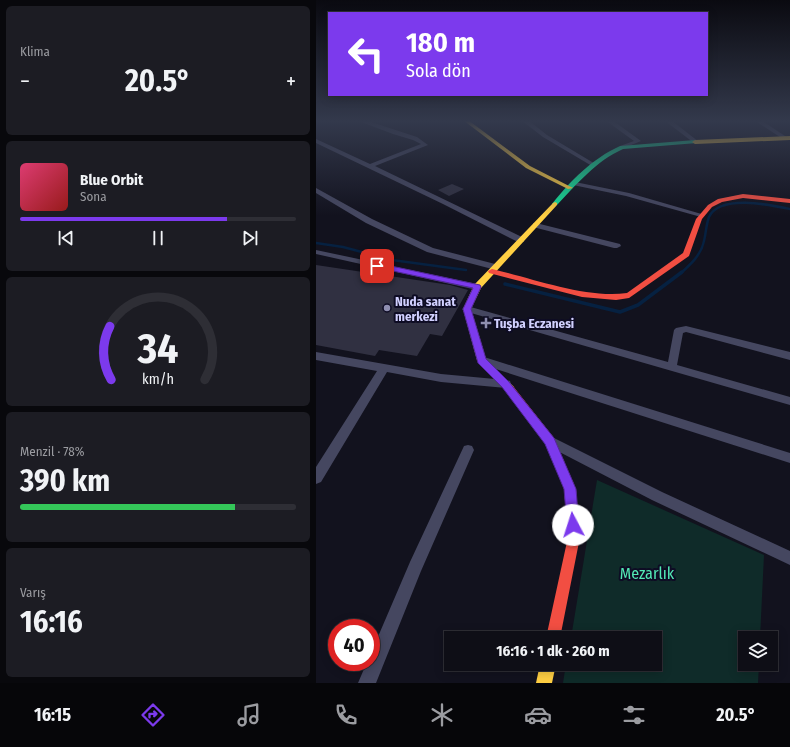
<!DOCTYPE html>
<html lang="tr">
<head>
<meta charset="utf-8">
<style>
  :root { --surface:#0e0e16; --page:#1c1c23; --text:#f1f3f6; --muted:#9b9ca1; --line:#2e2e35; --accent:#7c3aed }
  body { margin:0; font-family:"Fira Sans Condensed",sans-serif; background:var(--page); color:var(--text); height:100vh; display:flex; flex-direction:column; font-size:15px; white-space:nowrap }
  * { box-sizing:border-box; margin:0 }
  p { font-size:13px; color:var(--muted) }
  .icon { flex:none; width:22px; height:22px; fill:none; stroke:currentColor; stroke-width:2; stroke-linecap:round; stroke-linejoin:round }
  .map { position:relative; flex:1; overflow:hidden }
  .details { display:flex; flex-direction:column; gap:6px; padding:6px; background:#08080c; width:316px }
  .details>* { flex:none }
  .guide { position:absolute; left:12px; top:12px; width:380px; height:84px; border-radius:0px; box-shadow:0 2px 10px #0003,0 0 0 1px var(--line); background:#7c3aed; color:#fff; overflow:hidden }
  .controls { position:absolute; left:422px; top:631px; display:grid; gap:8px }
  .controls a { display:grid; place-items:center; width:40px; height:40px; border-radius:0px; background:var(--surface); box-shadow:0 2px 10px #0003,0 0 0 1px var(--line); font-size:20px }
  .speed { position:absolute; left:12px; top:619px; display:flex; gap:8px; font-size:20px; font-weight:700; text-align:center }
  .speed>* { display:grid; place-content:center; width:52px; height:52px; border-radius:50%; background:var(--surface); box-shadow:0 2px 10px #0003,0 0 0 1px var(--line); line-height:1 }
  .speed .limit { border:6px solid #d22; background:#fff; color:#111 }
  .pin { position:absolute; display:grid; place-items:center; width:34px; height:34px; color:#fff; margin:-17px; border-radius:8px; box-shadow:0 2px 6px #0006 }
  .me { position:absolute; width:44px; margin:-22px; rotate:355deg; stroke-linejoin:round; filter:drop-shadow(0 0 3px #0008) }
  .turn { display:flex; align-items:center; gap:14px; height:84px; padding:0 12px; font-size:18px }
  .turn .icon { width:52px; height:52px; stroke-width:2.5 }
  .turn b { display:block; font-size:28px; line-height:34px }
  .big { font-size:30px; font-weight:700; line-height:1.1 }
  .details .widget { flex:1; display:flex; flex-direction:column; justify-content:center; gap:6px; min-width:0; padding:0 14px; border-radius:6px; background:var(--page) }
  .details .dial { align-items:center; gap:0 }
  .dial svg { height:104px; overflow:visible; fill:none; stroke:var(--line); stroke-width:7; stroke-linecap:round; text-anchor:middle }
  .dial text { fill:var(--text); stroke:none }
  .song { display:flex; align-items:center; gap:12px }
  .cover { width:48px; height:48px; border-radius:6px; background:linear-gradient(135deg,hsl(340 70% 55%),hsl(0 70% 35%)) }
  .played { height:4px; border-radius:2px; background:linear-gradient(90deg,var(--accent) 75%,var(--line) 75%) }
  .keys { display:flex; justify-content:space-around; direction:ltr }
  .heat { display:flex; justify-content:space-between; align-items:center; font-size:22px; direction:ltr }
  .charge { height:6px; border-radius:3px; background:linear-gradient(90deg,#34c759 78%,var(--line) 0) }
  .trip { position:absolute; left:128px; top:631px; width:218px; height:40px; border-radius:0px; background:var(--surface); box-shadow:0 2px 10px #0003,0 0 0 1px var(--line); font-weight:700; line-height:40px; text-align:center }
  .menu { display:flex; height:64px; justify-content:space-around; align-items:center; background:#060609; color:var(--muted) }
  .menu .icon { width:28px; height:28px }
  .menu .active { color:var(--accent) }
  .menu b { font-size:18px; color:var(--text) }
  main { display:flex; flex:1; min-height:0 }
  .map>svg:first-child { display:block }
  .green { fill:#0f2b29 }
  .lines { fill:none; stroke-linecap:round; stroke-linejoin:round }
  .stream-far1 { stroke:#062141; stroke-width:2.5 }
  .stream { stroke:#062141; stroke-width:3.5 }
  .building { fill:#303041 }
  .street { fill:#454760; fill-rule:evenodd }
  .fast { fill:#16e098; fill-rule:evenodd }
  .slow { fill:#ffcf43; fill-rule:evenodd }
  .jam { fill:#f24e42; fill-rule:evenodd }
  .route { fill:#7c3aed; stroke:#51269a }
  .poi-dot { fill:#8e8eb0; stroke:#0e0c24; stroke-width:1.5 }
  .labels { text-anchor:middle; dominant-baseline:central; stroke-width:4; stroke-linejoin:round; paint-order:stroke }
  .poi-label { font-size:13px; font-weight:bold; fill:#d1d0ff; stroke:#0e0c24; text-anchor:start }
  .near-park-label { font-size:16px; fill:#52e9b5; stroke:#0e0c24 }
</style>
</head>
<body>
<main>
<section class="details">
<div class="widget"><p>Klima</p>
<div class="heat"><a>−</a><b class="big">20.5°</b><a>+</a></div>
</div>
<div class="widget">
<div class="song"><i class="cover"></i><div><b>Blue Orbit</b><p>Sona</p></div></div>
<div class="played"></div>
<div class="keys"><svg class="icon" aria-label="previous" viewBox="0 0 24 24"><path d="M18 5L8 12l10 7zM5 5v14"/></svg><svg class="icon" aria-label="pause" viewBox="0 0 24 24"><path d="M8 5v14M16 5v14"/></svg><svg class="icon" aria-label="next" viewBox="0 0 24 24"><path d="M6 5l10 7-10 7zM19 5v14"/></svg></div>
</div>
<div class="widget dial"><svg viewBox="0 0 100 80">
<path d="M14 69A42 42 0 1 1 86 69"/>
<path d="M14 69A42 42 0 0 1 13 28" stroke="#7c3aed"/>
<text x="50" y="56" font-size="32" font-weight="700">34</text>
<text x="50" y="72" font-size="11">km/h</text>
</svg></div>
<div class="widget"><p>Menzil · 78%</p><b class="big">390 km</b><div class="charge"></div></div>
<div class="widget"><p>Varış</p><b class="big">16:16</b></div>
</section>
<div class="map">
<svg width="474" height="683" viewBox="0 0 474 683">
  <rect width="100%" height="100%" fill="#12121e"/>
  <!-- green -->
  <polygon class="green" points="281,480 448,555 444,638 429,638 429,664 443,664 442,683 247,683 250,664 339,664 339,638 255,638"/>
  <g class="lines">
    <!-- stream-far1 -->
    <g class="stream-far1">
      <polyline points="0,243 27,247 76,260 150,270"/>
      <path d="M 365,273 C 375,264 385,255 388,241 C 390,233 390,225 393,217 C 404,194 455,205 474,209"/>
    </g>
    <!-- stream -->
    <polyline class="stream" points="189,284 304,312 322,305 366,272"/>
  </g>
  <!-- building -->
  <g class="building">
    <polygon points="136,184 148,189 133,196 122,190"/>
    <polygon points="0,265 134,285 152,290 126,336 114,334 101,356 63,350 59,356 0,345"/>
  </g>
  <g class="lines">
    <!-- street -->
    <g class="street">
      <polygon points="40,120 49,120 101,137 112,145 59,166 208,238 208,242 202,242 127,204 0,143 0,139 54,164 105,144 97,140 77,134"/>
      <polygon points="205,120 212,120 231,135 281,165 276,166 227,137"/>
      <polygon points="289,120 296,120 325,141 308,148 304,148 304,146 318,141"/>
      <polygon points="348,120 355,120 383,142 378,143"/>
      <polygon points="438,120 445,120 472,138 467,139"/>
      <polygon points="259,182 313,193 389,215 385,217 310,196 257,185 257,183"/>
      <polygon points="0,188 56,219 117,248 183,265 184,267 180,270 111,252 50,223 0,193"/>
      <polygon points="217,223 220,223 304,244 305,246 301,248 298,248 217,227"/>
      <polygon points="0,250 161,284 165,287 161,290 0,254"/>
      <polygon points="151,306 352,362 358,330 360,328 370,326 474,352 474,360 370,332 367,333 361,365 474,397 474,405 148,311 146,309"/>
      <polygon points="0,352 125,374 190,380 194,381 195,384 194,387 190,388 125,382 71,372 5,482 0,484 0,467 61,371 0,360"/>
      <polygon points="168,357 474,453 474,463 164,364 163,361 164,358"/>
      <polygon points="234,436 346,492 474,551 474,565 336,500 230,445 228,441 230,437"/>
      <polygon points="152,445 156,446 158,450 105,571 60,683 42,683 51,662 55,662 55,653 94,562 148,446"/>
    </g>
    <!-- fast -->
    <path class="fast" d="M 379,140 L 382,142 L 381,143 L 307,149 C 280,161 261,184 241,205 L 236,204 C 254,181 277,158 304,146 Z"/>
    <!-- slow -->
    <g class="slow">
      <polygon points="147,120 152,120 214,166 257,188 252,189 210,168"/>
      <polygon points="474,136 474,140 379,144 376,142 379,140"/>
      <polygon points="239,202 241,203 241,205 165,288 155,309 170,359 197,386 199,389 197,392 191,392 161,360 147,309 158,285 237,203"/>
      <polygon points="224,664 240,664 236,683 220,683"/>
    </g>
    <!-- jam -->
    <g class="jam">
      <path d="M 427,194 L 474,199 L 474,203 L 427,198 L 406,202 L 396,207 L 386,219 L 373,256 L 313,298 L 300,300 L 266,297 L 173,273 L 172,271 L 176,269 C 215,278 271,299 311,293 L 367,253 L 380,219 L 392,205 L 402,199 Z"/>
      <polygon points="194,385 197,386 238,438 260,489 264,537 244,638 230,638 252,537 248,489 230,443 189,389 191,386"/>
    </g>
  </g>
  <!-- sky -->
  <linearGradient id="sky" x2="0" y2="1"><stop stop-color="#0a0a10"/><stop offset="0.56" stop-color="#33394c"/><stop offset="1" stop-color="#33394c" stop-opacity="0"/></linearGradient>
  <rect width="474" height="216" fill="url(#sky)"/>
  <!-- route -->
  <polygon class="route" points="61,263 164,285 165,287 155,309 170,359 193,382 238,438 260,489 263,525 261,530 257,531 253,530 251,525 248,489 229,444 186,387 162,363 147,309 157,288 58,267 58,264"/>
  <!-- markers -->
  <g class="poi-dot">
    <circle cx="71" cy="308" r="4"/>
    <path d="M168 317h4v4h4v4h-4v4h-4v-4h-4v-4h4z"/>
  </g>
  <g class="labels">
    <!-- poi labels -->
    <g class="poi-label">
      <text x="79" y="301">Nuda sanat<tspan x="79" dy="15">merkezi</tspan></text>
      <text x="178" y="323">Tuşba Eczanesi</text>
    </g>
    <!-- near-park labels -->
    <g class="near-park-label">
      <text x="331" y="573">Mezarlık</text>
    </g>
  </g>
</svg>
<div class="controls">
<a><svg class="icon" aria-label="layers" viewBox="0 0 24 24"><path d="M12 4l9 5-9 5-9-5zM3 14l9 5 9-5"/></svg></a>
</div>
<div class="speed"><div class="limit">40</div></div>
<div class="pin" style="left:61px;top:266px;background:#d93025"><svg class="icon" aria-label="arrive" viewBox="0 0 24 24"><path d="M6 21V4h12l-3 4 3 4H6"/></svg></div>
<svg class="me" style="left:257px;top:525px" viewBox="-20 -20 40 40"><circle r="19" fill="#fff"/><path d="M0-13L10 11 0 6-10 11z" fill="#7c3aed"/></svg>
<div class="trip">16:16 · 1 dk · 260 m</div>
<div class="guide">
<div class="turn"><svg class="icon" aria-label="left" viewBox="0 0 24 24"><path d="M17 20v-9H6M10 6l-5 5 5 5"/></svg><div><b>180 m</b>Sola dön</div></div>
</div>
</div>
</main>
<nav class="menu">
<b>16:15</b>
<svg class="icon active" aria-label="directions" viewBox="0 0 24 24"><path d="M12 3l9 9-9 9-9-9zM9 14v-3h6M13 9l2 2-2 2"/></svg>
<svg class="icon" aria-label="music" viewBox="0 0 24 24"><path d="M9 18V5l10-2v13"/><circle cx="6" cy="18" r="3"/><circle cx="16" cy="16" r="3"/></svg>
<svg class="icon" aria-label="phone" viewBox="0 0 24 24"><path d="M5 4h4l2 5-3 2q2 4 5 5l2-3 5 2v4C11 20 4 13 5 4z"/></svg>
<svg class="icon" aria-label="climate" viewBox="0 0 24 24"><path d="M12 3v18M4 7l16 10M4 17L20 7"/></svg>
<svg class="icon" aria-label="car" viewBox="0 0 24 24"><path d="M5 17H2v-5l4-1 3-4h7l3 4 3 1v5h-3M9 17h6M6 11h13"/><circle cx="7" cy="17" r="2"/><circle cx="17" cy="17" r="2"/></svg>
<svg class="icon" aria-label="filters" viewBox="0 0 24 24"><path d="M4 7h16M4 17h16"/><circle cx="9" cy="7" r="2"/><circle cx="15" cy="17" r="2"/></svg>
<b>20.5°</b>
</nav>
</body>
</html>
